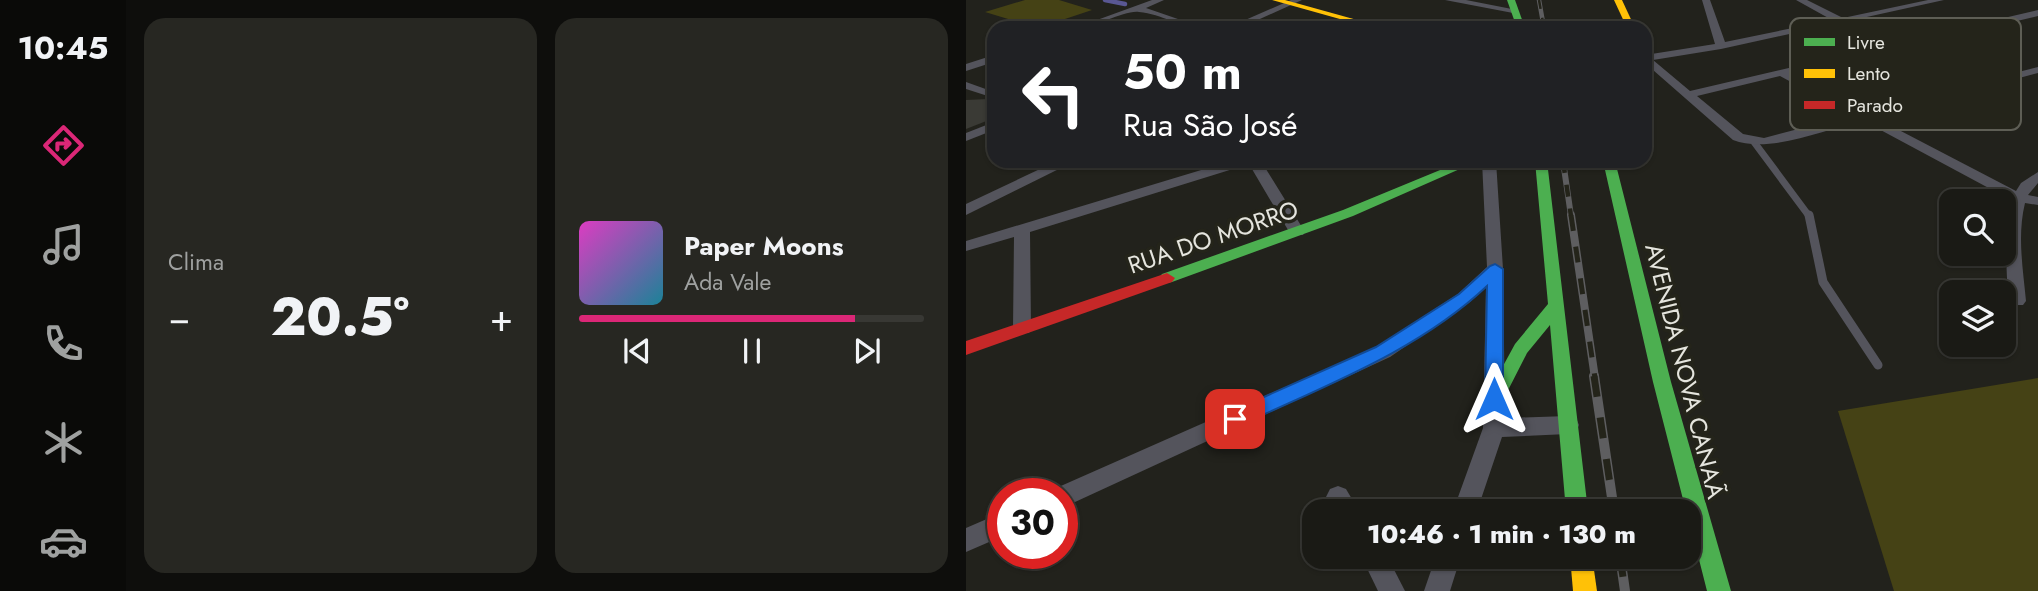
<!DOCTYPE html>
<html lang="pt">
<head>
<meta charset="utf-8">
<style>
  :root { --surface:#1a1a15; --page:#272722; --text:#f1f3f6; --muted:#9fa1a0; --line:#383834; --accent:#db2777 }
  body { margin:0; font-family:Jost,sans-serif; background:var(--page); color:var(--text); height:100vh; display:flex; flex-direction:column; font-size:26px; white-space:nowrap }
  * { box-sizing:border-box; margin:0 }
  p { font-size:23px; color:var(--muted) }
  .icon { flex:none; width:38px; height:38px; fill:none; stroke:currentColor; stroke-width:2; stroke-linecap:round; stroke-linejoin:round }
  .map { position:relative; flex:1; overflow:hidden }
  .sheet { display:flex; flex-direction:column; gap:18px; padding:18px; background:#0e0e0c; width:840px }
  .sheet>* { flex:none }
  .hud { position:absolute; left:21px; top:21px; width:665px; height:147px; border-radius:21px; box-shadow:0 2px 5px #0004,0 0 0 2px var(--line); background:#202124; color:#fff; overflow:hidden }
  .controls { position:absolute; left:973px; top:189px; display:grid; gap:14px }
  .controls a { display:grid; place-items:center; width:77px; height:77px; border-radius:14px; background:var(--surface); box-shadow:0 2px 5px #0004,0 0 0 2px var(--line); font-size:35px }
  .speed { position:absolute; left:21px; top:478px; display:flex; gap:14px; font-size:35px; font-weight:700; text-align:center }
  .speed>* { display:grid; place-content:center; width:91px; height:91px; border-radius:50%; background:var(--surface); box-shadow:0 2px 5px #0004,0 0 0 2px var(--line); line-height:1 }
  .speed .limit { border:10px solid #d22; background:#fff; color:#111 }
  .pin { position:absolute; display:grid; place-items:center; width:60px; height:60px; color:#fff; margin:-30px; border-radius:14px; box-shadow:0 4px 10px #0006 }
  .me { position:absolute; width:77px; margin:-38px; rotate:0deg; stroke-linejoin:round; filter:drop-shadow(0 0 5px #0008) }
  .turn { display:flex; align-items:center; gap:24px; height:147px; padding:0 21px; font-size:32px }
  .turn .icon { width:91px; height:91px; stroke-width:2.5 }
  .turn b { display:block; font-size:49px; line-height:60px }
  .big { font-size:52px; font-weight:800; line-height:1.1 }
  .sheet .card { flex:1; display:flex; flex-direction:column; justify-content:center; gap:10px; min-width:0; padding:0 24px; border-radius:21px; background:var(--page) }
  .song { display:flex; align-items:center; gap:21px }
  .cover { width:84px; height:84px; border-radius:10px; background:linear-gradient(135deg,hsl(310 70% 55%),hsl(190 70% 35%)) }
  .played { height:7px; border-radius:4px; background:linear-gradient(90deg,var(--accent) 80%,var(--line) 80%) }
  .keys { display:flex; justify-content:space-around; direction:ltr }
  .heat { display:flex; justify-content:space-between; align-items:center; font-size:38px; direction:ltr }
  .sheet .tiles { flex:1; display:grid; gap:18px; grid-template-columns:repeat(2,1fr) }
  .trip { position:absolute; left:336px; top:499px; width:399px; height:70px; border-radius:21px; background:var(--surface); box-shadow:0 2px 5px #0004,0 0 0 2px var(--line); font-weight:800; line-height:70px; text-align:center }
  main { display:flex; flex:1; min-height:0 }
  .tabs { display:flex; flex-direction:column; width:126px; justify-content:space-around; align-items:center; background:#0a0a08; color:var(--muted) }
  .tabs .icon { width:49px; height:49px }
  .tabs .on { color:var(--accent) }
  .tabs b { font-size:32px; color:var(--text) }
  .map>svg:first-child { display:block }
  .green { fill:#454215 }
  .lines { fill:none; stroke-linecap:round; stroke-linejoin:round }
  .stream { stroke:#595793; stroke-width:4.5 }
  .building { fill:#3a3a35 }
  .lane-far1 { stroke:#54545c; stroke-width:7 }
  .lane { stroke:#54545c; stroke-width:9 }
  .street { fill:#54545c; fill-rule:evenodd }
  .fast { fill:#4caf50; fill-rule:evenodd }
  .slow { fill:#ffc107; fill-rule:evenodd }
  .jam { fill:#c62828; fill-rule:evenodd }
  .rail-far3-casing { stroke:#5e5e60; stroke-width:4.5 }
  .rail-far2-casing { stroke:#5e5e60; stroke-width:6 }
  .rail-far1-casing { stroke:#5e5e60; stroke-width:8 }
  .rail-casing { stroke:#5e5e60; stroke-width:10 }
  .rail-far3 { stroke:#24241a; stroke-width:2.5; stroke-dasharray:9; stroke-linecap:butt }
  .rail-far2 { stroke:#24241a; stroke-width:4.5; stroke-dasharray:12; stroke-linecap:butt }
  .rail-far1 { stroke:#24241a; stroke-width:5; stroke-dasharray:16; stroke-linecap:butt }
  .rail { stroke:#24241a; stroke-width:7; stroke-dasharray:21; stroke-linecap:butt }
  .route { fill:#1a73e8; stroke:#114b97; stroke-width:2 }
  .labels { text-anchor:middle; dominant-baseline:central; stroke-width:7; stroke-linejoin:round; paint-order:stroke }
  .street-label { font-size:24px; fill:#e5e5de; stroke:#24241a }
  .key { fill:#24241a; stroke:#5e5e55; stroke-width:2 }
  .key-label { font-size:19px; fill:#e5e5de }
</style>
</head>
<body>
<main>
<nav class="tabs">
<b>10:45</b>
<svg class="icon on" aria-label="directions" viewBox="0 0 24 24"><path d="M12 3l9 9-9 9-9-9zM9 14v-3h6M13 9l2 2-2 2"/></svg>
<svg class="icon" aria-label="music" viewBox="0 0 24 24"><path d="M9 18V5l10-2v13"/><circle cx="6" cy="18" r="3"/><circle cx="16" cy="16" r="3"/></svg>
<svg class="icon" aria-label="phone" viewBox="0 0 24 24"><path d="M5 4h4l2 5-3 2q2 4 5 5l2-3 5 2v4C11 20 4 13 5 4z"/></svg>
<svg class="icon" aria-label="climate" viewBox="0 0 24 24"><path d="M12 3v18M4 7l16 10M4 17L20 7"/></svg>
<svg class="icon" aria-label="car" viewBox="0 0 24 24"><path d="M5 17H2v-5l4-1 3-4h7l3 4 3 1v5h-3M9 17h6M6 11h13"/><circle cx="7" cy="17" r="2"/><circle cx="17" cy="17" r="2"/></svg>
</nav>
<section class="sheet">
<div class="tiles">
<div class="card"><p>Clima</p>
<div class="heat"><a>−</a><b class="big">20.5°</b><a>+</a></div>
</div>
<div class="card">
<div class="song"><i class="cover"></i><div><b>Paper Moons</b><p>Ada Vale</p></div></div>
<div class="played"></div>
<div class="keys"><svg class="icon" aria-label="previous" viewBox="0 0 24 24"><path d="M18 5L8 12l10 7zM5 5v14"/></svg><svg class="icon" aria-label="pause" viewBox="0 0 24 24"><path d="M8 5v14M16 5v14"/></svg><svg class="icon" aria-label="next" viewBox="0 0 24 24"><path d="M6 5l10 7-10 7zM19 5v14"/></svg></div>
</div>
</div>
</section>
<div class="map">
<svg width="1072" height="591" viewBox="0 0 1072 591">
  <rect width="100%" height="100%" fill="#22221c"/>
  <!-- green -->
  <g class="green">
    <polygon points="59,0 93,0 126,10 72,28 19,12"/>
    <polygon points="1072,378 1072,591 928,591 872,411"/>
  </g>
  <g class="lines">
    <!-- stream -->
    <polyline class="stream" points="139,0 159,4"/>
  </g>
  <!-- building -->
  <polygon class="building" points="22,99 28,100 28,118 0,129 0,100"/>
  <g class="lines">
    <!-- lane-far1 -->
    <polyline class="lane-far1" points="788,142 843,216"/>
    <!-- lane -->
    <polyline class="lane" points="843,215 857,282 912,365"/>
    <!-- street -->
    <g class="street">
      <path d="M 186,0 L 198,0 L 180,8 L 238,28 C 214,28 196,14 173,12 C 158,10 130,28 109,28 Z"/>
      <polygon points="325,0 336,0 274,28 261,28"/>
      <polygon points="479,0 500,0 551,10 547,13"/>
      <path d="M 736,0 L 744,0 L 759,42 L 866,20 L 830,0 L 841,0 L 877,18 L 962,0 L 978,0 L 755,49 L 687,60 L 724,91 L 1072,10 L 1072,16 L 826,74 L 898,112 L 1072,67 L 1072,73 L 908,117 L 1050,191 L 1055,183 L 1072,172 L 1072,183 L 1062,195 L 1072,197 L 1072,205 L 1059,203 C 1051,236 1057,268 1060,301 L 1057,305 L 1045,305 L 1042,301 L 1039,233 L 1045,200 L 896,120 C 859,130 803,154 767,140 L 679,63 L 679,55 L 749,44 ZM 814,76 L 886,115 L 798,138 L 777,134 L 731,96 Z"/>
      <polygon points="383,18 391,20 377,28 365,28"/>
      <polygon points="28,55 28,62 0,71 0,64"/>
      <polygon points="0,82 28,92 28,98 0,89"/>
      <polygon points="28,122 28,130 0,141 0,133"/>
      <polygon points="91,161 109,161 0,215 0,204"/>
      <polygon points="265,161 295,161 339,232 337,235 325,235 283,164 64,232 65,328 63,333 49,333 47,328 48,237 0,251 0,241"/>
      <polygon points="516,161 530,161 537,269 539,418 602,416 610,418 613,425 610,432 602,434 536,437 511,511 487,511 517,428 520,287 504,302 424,357 96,508 96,494 86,494 88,489 410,347 492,294 521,267"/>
      <polygon points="372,486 380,489 393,511 367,511 360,497 364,489"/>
      <polygon points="37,512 37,536 0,552 0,528"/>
      <polygon points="395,556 421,556 439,591 412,591"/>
      <polygon points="470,556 495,556 484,591 458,591"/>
    </g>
    <!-- fast -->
    <g class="fast">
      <polygon points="541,0 549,0 559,28 551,28"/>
      <polygon points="496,161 512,161 387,216 206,282 201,283 193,278 196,274 377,210"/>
      <polygon points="569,161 581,161 622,511 600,511 584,325 561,353 535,404 528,407 521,404 519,399 549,344 582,304"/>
      <polygon points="637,161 649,161 705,382 765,591 741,591 723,520 723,511 720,511 687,382"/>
    </g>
    <!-- slow -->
    <g class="slow">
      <polygon points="306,0 319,0 420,28 406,28"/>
      <polygon points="648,0 656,0 669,28 661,28"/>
      <polygon points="679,54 684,57 682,60 679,61"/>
      <polygon points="604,556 626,556 631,591 607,591"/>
    </g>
    <!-- jam -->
    <polygon class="jam" points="201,273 209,278 206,282 0,355 0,341"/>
    <defs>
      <polyline id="rail-far3" points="573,0 578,28"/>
      <polyline id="rail-far2" points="597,161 605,216"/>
      <polyline id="rail-far1" points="605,215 629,378"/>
      <g id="rail">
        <polyline points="628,376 648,511"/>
        <polyline points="654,556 659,591"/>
      </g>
    </defs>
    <!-- rail-far3 casing -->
    <use href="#rail-far3" class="rail-far3-casing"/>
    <!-- rail-far2 casing -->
    <use href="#rail-far2" class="rail-far2-casing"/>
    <!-- rail-far1 casing -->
    <use href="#rail-far1" class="rail-far1-casing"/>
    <!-- rail casing -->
    <use href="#rail" class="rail-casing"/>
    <!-- rail-far3 -->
    <use href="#rail-far3" class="rail-far3"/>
    <!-- rail-far2 -->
    <use href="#rail-far2" class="rail-far2"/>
    <!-- rail-far1 -->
    <use href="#rail-far1" class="rail-far1"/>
    <!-- rail -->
    <use href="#rail" class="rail"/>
  </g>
  <!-- route -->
  <path class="route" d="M 529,264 L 537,269 L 537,399 L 535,404 L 528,406 L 521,404 L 519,399 L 521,286 C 452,351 360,385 275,425 L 269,427 L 262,425 L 259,419 L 262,413 L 410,347 L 493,294 L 524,266 Z"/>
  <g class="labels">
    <!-- street labels -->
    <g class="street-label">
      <text transform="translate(247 237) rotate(-19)">RUA DO MORRO</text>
      <text transform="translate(719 371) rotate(76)">AVENIDA NOVA CANAÃ</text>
    </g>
  </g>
  <!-- legend -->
  <rect x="824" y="18" width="231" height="112" rx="10" class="key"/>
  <rect x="838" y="38" width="31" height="8" fill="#4caf50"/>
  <rect x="838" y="69" width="31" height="9" fill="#ffc107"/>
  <rect x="838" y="101" width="31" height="8" fill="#c62828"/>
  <g class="key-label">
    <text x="881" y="49">Livre</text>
    <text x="881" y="80">Lento</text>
    <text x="881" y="112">Parado</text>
  </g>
</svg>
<div class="controls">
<a><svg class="icon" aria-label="search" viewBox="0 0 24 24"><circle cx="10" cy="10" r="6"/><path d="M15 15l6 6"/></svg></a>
<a><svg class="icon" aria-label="layers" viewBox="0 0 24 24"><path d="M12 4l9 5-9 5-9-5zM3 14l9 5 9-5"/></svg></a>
</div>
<div class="speed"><div class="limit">30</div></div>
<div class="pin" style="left:269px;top:419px;background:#d93025"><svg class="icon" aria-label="arrive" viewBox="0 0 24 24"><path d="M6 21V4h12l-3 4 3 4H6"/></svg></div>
<svg class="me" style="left:528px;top:399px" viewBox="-20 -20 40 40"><path d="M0-17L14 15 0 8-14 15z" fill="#1a73e8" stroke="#fff" stroke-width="4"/></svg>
<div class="trip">10:46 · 1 min · 130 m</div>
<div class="hud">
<div class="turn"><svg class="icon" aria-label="left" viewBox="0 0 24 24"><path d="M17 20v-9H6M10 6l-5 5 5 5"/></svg><div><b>50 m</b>Rua São José</div></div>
</div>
</div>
</main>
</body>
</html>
